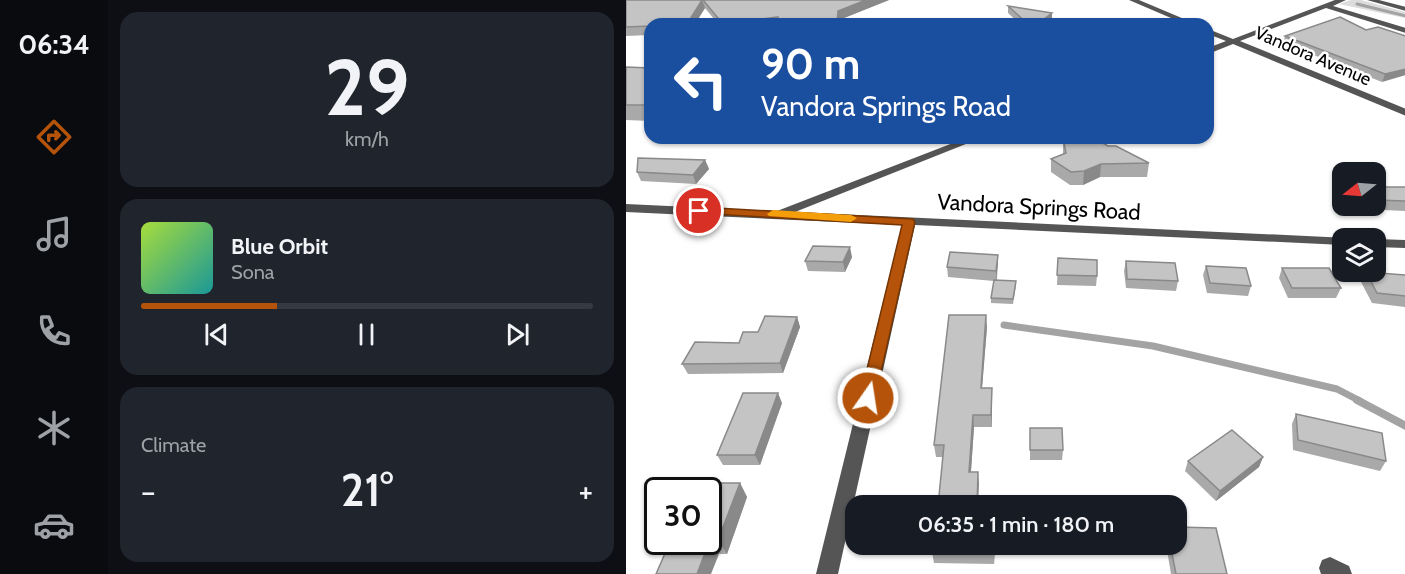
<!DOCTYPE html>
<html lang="en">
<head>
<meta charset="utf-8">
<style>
  :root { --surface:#171b24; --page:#20242c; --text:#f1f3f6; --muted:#9ea1a6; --line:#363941; --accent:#b45309 }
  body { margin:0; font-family:Cabin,sans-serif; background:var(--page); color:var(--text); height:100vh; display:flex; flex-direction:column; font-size:22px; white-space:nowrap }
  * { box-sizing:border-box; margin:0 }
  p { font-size:20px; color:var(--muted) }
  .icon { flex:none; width:33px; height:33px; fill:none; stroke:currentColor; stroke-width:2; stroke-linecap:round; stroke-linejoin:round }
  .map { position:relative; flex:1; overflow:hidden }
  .details { display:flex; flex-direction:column; gap:12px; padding:12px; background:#0d0f14; width:518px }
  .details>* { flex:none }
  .banner { position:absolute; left:18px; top:18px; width:570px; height:126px; border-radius:18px; box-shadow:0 2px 4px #0004; background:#1a4fa0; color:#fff; overflow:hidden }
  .needle { width:39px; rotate:253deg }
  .controls { position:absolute; left:706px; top:162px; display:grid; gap:12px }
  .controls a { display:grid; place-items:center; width:54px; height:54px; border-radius:12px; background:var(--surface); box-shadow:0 2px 4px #0004; font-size:30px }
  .speed { position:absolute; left:18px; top:477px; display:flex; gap:12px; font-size:30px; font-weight:700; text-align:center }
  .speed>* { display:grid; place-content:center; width:78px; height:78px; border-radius:50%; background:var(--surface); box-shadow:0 2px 4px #0004; line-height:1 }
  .speed .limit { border:3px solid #111; border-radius:9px; background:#fff; color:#111 }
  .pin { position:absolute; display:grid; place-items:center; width:51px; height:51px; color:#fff; margin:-26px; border:3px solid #fff; border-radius:50%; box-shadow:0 2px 6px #0007 }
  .me { position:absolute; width:66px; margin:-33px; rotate:13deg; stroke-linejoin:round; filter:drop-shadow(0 0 4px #0008) }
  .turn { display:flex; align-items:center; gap:21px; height:126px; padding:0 18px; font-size:27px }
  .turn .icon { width:78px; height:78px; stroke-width:2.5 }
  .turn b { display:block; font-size:42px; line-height:51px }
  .big { font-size:45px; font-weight:600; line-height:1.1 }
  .details .tile { flex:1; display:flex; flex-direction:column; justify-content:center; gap:9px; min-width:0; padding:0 21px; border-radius:18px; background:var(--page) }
  .details .dial { align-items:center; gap:0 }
  .dial b { font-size:78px; line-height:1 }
  .song { display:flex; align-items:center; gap:18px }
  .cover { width:72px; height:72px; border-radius:9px; background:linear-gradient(135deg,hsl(80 70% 55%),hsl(180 70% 35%)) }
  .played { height:6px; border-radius:3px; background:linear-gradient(90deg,var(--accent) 30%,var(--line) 30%) }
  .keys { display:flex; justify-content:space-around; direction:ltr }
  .heat { display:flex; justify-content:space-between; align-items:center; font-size:33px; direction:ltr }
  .trip { position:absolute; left:219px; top:495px; width:342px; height:60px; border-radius:18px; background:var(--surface); box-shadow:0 2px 4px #0004; font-weight:600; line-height:60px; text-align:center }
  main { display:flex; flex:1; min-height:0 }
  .menu { display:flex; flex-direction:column; width:108px; justify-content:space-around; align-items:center; background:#090b0e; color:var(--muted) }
  .menu .icon { width:42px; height:42px }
  .menu .on { color:var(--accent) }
  .menu b { font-size:27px; color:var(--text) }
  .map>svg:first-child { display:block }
  .green { fill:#dcdcdc }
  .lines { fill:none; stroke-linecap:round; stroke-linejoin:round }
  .stream-far2 { stroke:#a3a3a3; stroke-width:3 }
  .stream-far1 { stroke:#a3a3a3; stroke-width:7 }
  .stream { stroke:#a3a3a3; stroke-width:8 }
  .minor { fill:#555; fill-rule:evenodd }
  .wall { fill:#a9a9a9 }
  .shaded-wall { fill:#898989 }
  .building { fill:#c4c4c4; stroke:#898989; stroke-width:1.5 }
  .route { fill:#b45309; stroke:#753606; stroke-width:1.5 }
  .slow { fill:#f59e0b }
  .labels { text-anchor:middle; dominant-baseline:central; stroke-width:5; stroke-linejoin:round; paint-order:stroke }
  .far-street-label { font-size:18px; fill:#000; stroke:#fff }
  .street-label { font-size:22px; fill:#000; stroke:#fff }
</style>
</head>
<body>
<main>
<nav class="menu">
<b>06:34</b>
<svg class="icon on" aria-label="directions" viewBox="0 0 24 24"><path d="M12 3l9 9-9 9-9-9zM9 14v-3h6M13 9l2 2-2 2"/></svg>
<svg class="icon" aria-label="music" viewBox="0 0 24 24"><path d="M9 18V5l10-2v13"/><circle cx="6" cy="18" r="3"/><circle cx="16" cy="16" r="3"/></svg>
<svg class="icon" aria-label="phone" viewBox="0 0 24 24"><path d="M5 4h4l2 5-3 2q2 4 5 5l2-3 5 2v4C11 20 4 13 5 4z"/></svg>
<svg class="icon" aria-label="climate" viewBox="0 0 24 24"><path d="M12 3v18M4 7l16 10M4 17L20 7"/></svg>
<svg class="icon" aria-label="car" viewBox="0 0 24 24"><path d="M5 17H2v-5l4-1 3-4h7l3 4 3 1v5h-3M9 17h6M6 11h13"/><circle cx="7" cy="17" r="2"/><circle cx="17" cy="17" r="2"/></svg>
</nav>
<section class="details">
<div class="tile dial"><b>29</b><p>km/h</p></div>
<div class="tile">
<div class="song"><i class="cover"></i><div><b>Blue Orbit</b><p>Sona</p></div></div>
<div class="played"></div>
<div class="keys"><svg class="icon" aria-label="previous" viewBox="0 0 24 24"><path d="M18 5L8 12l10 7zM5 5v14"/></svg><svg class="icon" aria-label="pause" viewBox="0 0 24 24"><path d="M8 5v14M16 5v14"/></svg><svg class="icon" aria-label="next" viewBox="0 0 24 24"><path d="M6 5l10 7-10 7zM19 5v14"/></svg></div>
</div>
<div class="tile"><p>Climate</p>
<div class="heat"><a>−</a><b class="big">21°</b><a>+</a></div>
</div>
</section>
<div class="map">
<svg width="780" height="574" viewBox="0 0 780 574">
  <rect width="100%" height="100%" fill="#fff"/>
  <!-- green -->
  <polygon class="green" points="725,0 735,0 779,12 779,18 713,4"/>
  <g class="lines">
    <!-- stream-far2 -->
    <polyline class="stream-far2" points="731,4 780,16"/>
    <!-- stream-far1 -->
    <polyline class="stream-far1" points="378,325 527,346 711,389 734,401"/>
    <!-- stream -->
    <polyline class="stream" points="731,400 780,426"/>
    <!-- minor -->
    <g class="minor">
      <polygon points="503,0 513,0 570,24 559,24"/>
      <polygon points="709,0 720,0 707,6 780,28 780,33 700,8 614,41 780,109 780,116 607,44 582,54 582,48 600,41 582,34 582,29 607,39"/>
      <polygon points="741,0 753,0 780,7 780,11"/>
      <polygon points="340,138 355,138 169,212 722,238 717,238 717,245 289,225 212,574 190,574 276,225 0,212 0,204 151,211"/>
      <polygon points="750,239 780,240 780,248 750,247"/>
      <polygon points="704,557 723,566 726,574 695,574 693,568 696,560"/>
    </g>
  </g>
  <!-- wall -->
  <g class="wall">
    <polygon points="0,0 263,0 213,20 213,24 92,24 79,8 69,24 24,24 24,35 0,36"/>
    <polygon points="382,6 426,20 420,24 394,24 382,13"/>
    <polygon points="740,30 780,36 756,82 657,43 659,36"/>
    <polygon points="0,67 24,68 24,121 0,120"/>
    <polygon points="253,138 279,138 261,144"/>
    <polygon points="437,138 482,146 523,163 521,177 474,177 457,185 444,185 425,172 425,159 437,154"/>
    <polygon points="79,160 83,169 70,184 15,181 11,172"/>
    <polygon points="750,187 780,187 780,211 736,209 736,206 750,206"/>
    <polygon points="372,255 371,280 390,286 387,304 365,303 365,298 368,281 322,277 321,267"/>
    <polygon points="226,257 219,272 182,271 179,261"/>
    <polygon points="432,258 471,276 470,286 431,285"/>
    <polygon points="500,261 552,281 550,291 500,288 498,271"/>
    <polygon points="580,266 625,286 622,296 581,293 577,275"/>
    <polygon points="656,268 715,288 710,298 662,298 653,278"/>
    <polygon points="740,272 780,275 780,307 746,303 735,282"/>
    <polygon points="171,317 174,327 157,373 62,374 56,364 113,343 132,332"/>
    <polygon points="361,327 356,388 366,388 366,427 348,427 345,472 353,484 317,457 310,457 308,445"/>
    <polygon points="156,403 134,465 97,465 91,455"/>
    <polygon points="670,414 760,461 754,471 667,450 666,424"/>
    <polygon points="404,428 437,450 436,460 404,460"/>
    <polygon points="637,457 633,467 590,501 559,471 562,461"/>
    <polygon points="114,483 121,497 101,554 93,554 30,574"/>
    <polygon points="307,544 369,544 368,564 308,563 306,552"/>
    <polygon points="540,544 550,544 601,574 545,574"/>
  </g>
  <!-- shaded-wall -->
  <g class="shaded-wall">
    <polygon points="76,0 79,8 69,24 61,24"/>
    <polygon points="240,0 263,0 213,20 213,24 211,24 212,11"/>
    <polygon points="426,13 426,20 420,24 411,24"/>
    <polygon points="152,17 154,24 102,24"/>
    <polygon points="780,69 780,75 756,82 759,74"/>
    <polygon points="261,138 279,138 261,144"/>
    <polygon points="79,160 83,169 70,184 67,175"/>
    <polygon points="475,164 474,177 457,185 458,171"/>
    <polygon points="224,247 226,257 219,272 217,262"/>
    <polygon points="372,255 372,264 370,281 370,271"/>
    <polygon points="360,315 361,327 355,400 355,388"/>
    <polygon points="171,317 174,327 157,373 154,363"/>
    <polygon points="366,388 366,427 365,415"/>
    <polygon points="152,393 156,403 134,465 129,455"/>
    <polygon points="347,415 348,427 344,484 343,472"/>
    <polygon points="637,457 633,467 590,501 594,491"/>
    <polygon points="352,472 353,484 352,506 351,506"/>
    <polygon points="114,483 121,497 101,554 92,540"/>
    <polygon points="84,540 93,554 85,574 71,574"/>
    <polygon points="368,544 369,544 368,564"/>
  </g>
  <!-- building -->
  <g class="building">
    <polygon points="0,0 76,0 61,24 24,24 24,26 0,27"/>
    <polygon points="77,0 240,0 212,11 211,24 150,24 152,17 97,24"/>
    <polygon points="382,6 426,13 411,24 402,24"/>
    <polygon points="714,17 740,30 752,27 780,36 780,69 759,74 659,36"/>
    <polygon points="0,67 24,68 24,105 0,105"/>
    <polygon points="437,138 468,138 482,146 490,146 523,163 475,164 458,171 445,172 425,159 440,153"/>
    <polygon points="12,158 79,160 67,175 11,172"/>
    <polygon points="750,187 780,187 780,201 750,200"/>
    <polygon points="187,246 224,247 217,262 179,261"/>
    <polygon points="324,252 372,255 370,271 321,267"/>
    <polygon points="432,258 471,260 471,276 431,275"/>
    <polygon points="500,261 549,263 552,281 501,279"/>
    <polygon points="580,266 620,268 625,286 584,283"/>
    <polygon points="656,268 703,268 715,288 666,288"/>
    <polygon points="740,272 780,275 780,296 751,293"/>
    <polygon points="368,280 390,281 387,299 365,298"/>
    <polygon points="323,315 360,315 355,388 366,388 365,415 347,415 343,472 352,472 351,506 312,506 318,445 308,445"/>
    <polygon points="139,316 171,317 154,363 56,364 69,342 113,343 117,332 132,332"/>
    <polygon points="117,393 152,393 129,455 91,455"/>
    <polygon points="670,414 756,433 760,461 672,440"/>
    <polygon points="404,428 436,428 437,450 404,450"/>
    <polygon points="606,430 637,457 594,491 562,461"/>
    <polygon points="70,483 114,483 92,540 84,540 71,574 30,574 44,542 82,542 82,490 67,490"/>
    <polygon points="550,527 590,528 601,574 550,574 544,544 550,544"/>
    <polygon points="307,544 368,544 368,553 306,552"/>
  </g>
  <!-- route -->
  <polygon class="route" points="73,207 287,219 289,222 248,403 242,404 236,403 234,398 276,225 69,213 67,211"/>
  <!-- slow -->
  <polygon class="slow" points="147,210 225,215 231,218 225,222 143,216 141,214"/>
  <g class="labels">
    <!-- far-street labels -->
    <g class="far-street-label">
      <text transform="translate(687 56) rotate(23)">Vandora Avenue</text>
    </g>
    <!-- street labels -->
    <g class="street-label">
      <text transform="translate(413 207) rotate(3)">Vandora Springs Road</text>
    </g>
  </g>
</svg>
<div class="controls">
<a><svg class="needle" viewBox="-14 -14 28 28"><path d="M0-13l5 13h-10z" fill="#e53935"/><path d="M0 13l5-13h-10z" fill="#9ea1a6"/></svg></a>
<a><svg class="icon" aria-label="layers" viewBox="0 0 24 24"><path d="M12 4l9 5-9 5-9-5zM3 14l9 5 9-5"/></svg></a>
</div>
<div class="speed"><div class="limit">30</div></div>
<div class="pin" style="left:73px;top:211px;background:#d93025"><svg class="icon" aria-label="arrive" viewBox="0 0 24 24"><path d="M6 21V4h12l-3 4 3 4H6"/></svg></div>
<svg class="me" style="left:242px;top:398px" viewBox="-20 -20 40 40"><circle r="17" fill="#b45309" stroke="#fff" stroke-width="3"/><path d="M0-11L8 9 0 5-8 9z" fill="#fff"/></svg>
<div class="trip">06:35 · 1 min · 180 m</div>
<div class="banner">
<div class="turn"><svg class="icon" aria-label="left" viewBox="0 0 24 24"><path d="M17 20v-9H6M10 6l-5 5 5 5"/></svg><div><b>90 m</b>Vandora Springs Road</div></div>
</div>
</div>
</main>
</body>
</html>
